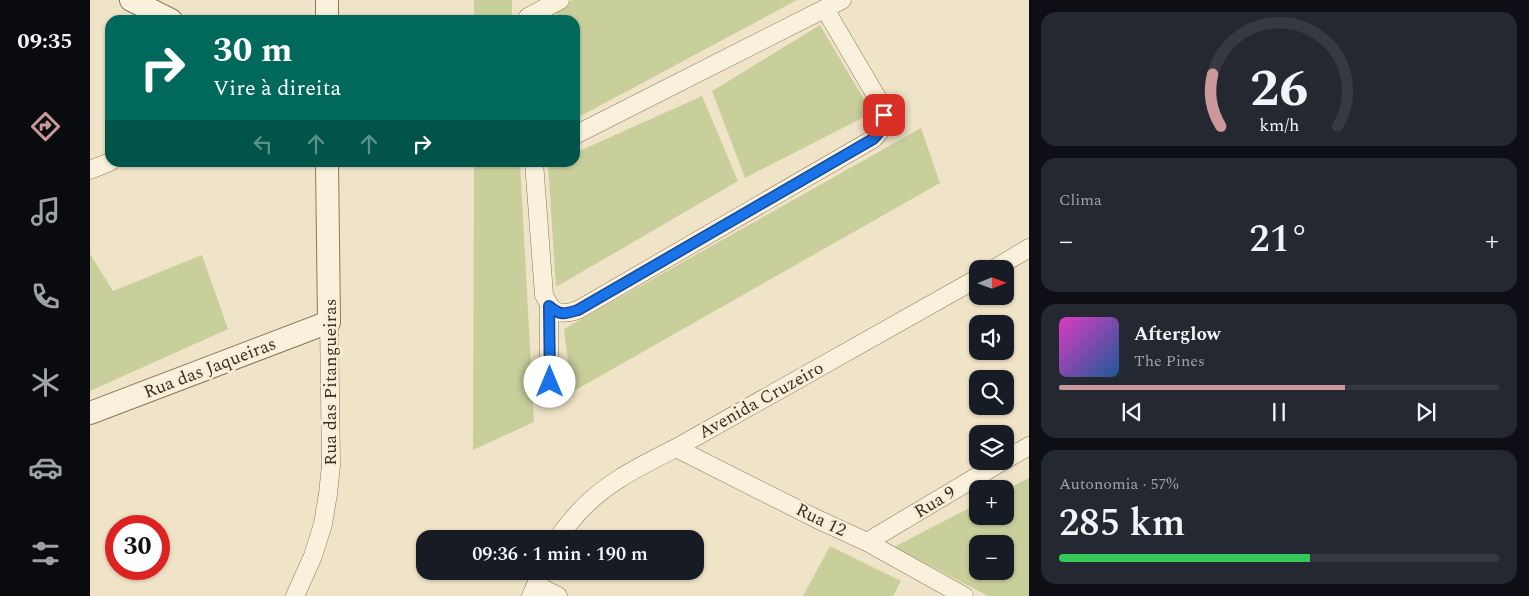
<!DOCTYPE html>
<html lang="pt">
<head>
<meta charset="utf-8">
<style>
  :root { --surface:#171b24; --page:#242831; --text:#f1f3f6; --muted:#9ea1a6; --line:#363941; --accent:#cc999b }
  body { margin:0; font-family:Spectral,serif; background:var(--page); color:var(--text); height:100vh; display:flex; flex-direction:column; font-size:19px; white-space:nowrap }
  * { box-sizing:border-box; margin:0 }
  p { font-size:16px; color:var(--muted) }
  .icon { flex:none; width:28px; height:28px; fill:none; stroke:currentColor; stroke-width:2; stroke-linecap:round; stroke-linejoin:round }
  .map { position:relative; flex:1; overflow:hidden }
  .side { display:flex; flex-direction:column; gap:12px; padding:12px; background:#0d0f14; width:500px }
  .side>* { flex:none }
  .hud { position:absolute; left:15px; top:15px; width:475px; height:152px; border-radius:15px; box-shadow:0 1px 4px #0004; background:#00695c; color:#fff; overflow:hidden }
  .needle { width:32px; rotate:89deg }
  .buttons { position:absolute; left:879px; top:260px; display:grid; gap:10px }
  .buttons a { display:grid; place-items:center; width:45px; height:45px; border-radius:10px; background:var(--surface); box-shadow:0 1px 4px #0004; font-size:25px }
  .speed { position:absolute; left:15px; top:515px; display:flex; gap:10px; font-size:25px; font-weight:700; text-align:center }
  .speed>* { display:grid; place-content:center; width:65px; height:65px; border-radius:50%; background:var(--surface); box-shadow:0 1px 4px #0004; line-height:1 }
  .speed .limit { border:8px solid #d22; background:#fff; color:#111 }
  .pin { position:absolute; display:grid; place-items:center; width:42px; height:42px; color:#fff; margin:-21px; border-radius:10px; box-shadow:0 2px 8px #0006 }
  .me { position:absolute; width:55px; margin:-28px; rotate:0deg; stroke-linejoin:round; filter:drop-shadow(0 0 4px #0008) }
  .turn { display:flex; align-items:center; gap:18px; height:105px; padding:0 25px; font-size:22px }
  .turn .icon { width:65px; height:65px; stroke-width:2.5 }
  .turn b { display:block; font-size:35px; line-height:42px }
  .lanes { display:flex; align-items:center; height:48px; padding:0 25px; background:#0003; justify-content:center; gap:25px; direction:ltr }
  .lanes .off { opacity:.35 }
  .big { font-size:38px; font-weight:600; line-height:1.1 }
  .side .tile { flex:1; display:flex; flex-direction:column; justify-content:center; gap:8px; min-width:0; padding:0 18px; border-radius:15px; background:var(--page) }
  .side .dial { align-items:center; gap:0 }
  .dial svg { height:130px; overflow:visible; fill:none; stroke:var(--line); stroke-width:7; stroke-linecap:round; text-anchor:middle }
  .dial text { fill:var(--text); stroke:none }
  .song { display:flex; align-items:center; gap:15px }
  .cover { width:60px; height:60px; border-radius:8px; background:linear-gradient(135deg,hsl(310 70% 55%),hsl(210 70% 35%)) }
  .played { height:5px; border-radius:2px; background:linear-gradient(90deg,var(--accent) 65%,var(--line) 65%) }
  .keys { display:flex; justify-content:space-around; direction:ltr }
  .heat { display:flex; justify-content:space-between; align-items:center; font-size:28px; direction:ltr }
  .charge { height:8px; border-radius:4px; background:linear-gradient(90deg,#34c759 57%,var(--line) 0) }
  .trip { position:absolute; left:326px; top:530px; width:288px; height:50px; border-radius:15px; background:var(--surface); box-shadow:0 1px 4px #0004; font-weight:600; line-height:50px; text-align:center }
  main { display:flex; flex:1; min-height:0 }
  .dock { display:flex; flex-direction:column; width:90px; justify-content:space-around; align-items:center; background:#090b0e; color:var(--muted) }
  .dock .icon { width:35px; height:35px }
  .dock .on { color:var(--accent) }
  .dock b { font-size:22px; color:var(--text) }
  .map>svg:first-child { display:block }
  .green { fill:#c9cf9b; fill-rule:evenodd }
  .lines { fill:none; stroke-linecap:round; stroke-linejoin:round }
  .minor-casing { stroke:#8d765c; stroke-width:19 }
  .tertiary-casing { stroke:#8d765c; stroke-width:24 }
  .minor { stroke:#faf1dc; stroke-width:18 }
  .tertiary { stroke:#faf1dc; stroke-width:22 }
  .route-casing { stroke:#114b97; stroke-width:12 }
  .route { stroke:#1a73e8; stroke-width:9 }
  .labels { text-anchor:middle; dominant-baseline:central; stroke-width:5; stroke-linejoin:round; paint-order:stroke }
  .street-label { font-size:18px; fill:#3d2e20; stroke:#f7eed8 }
</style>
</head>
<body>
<main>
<nav class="dock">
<b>09:35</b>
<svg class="icon on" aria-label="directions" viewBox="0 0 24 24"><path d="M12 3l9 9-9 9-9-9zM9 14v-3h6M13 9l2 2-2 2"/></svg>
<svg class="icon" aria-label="music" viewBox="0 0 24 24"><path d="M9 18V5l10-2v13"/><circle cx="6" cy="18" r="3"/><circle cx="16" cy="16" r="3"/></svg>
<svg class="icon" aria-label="phone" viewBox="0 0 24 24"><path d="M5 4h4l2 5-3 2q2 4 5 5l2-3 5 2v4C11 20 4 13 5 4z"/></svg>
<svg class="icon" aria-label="climate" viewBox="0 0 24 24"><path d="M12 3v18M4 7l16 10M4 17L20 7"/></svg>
<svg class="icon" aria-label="car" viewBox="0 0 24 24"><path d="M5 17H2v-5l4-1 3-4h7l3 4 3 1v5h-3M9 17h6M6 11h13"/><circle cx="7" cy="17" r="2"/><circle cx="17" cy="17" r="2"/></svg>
<svg class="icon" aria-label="filters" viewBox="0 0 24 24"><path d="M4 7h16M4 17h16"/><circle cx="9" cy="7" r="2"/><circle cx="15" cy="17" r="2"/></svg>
</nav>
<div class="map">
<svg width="939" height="596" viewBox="0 0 939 596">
  <rect width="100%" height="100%" fill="#f0e4c8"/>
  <!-- green -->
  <g class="green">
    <rect x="384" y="0" width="38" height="20"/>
    <polygon points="483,0 707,0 485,119 485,20 467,20 466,8"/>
    <polygon points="730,25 782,113 655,178 622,91"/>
    <polygon points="612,96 648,181 466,287 458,165 464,163 485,162 485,153"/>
    <polygon points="831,128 850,183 482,392 474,329"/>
    <polygon points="384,163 430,163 444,422 383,450"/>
    <polygon points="0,254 23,291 112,255 138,329 0,391"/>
    <path d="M 939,478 L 939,596 L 898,596 L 804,547 L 887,504 L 888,516 L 915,516 L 915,490 ZM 888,544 L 915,544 L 915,571 L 888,571 Z"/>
    <polygon points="740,546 811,581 803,596 713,596"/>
  </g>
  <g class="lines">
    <defs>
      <g id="minor">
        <polyline points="438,17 470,0"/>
        <polyline points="485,135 752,0"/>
        <path d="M 444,162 L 454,295 C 463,314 469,316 488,310 L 783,139 C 794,129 796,120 792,106 L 735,9"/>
        <polyline points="0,170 20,162"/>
        <polyline points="904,269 939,248"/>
        <polyline points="459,306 459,382"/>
        <polyline points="586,448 727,519 777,542 874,596"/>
        <polyline points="915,460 939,446"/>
        <path d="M 468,539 C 471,532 477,526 482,520 C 509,486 548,467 586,448 L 888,278"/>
        <polyline points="777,542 913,461"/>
        <polyline points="446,585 468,596"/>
        <polyline points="205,596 223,556 233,524 238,494 241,465 239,322"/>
        <polyline points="441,596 452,571"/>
      </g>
      <g id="tertiary">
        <polyline points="41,0 81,20"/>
        <polyline points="237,0 237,20"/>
        <polyline points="0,413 239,322 237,162"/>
      </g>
    </defs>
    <!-- minor casing -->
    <use href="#minor" class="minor-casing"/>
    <!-- tertiary casing -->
    <use href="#tertiary" class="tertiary-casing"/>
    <!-- minor -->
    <use href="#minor" class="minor"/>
    <!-- tertiary -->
    <use href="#tertiary" class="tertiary"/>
  </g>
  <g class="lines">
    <defs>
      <path id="route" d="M 460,382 L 459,306 C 470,316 475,314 488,310 L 783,139 C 791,131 794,126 794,115"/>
    </defs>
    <!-- route casing -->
    <use href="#route" class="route-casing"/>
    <!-- route -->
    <use href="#route" class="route"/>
  </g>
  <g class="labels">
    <!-- street labels -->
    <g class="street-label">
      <text transform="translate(120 368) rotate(-21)">Rua das Jaqueiras</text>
      <text transform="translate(240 382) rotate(-90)">Rua das Pitangueiras</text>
      <text transform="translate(671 400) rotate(-29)">Avenida Cruzeiro</text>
      <text transform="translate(845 502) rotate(-31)">Rua 9</text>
      <text transform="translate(731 520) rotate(26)">Rua 12</text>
    </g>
  </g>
</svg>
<div class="buttons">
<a><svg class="needle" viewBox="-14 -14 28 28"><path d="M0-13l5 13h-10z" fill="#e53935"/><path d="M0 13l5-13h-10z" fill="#9ea1a6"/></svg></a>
<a><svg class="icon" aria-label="sound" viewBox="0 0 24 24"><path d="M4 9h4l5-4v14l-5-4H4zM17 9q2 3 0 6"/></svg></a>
<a><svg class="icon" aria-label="search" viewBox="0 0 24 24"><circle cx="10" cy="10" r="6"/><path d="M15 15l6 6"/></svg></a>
<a><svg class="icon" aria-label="layers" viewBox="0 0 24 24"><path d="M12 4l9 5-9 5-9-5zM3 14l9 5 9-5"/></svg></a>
<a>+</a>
<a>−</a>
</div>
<div class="speed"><div class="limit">30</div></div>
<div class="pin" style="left:794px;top:115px;background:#d93025"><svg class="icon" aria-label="arrive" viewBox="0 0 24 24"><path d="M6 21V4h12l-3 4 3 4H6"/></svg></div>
<svg class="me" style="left:460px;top:382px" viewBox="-20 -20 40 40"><circle r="19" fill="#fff"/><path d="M0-13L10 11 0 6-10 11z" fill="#1a73e8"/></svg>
<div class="trip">09:36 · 1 min · 190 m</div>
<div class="hud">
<div class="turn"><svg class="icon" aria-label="right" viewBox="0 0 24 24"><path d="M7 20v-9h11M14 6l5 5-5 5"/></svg><div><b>30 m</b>Vire à direita</div></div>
<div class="lanes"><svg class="icon off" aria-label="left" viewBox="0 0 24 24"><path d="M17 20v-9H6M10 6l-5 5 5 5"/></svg><svg class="icon off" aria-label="ahead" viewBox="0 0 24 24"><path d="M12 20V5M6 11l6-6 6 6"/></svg><svg class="icon off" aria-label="ahead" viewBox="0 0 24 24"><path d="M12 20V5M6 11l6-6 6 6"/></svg><svg class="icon" aria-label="right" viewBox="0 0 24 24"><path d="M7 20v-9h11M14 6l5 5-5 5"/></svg></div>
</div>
</div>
<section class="side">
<div class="tile dial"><svg viewBox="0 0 100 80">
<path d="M14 69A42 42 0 1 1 86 69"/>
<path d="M14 69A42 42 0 0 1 9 37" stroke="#cc999b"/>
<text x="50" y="56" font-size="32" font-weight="700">26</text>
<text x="50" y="72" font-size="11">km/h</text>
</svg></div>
<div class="tile"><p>Clima</p>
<div class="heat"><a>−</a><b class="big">21°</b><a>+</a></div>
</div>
<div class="tile">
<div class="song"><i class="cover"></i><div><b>Afterglow</b><p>The Pines</p></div></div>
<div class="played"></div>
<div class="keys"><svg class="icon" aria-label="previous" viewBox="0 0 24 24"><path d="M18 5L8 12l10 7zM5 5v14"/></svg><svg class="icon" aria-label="pause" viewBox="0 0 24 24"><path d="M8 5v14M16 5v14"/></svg><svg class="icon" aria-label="next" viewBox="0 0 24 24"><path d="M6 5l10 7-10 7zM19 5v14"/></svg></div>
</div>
<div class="tile"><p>Autonomia · 57%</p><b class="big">285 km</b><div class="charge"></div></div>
</section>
</main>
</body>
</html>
